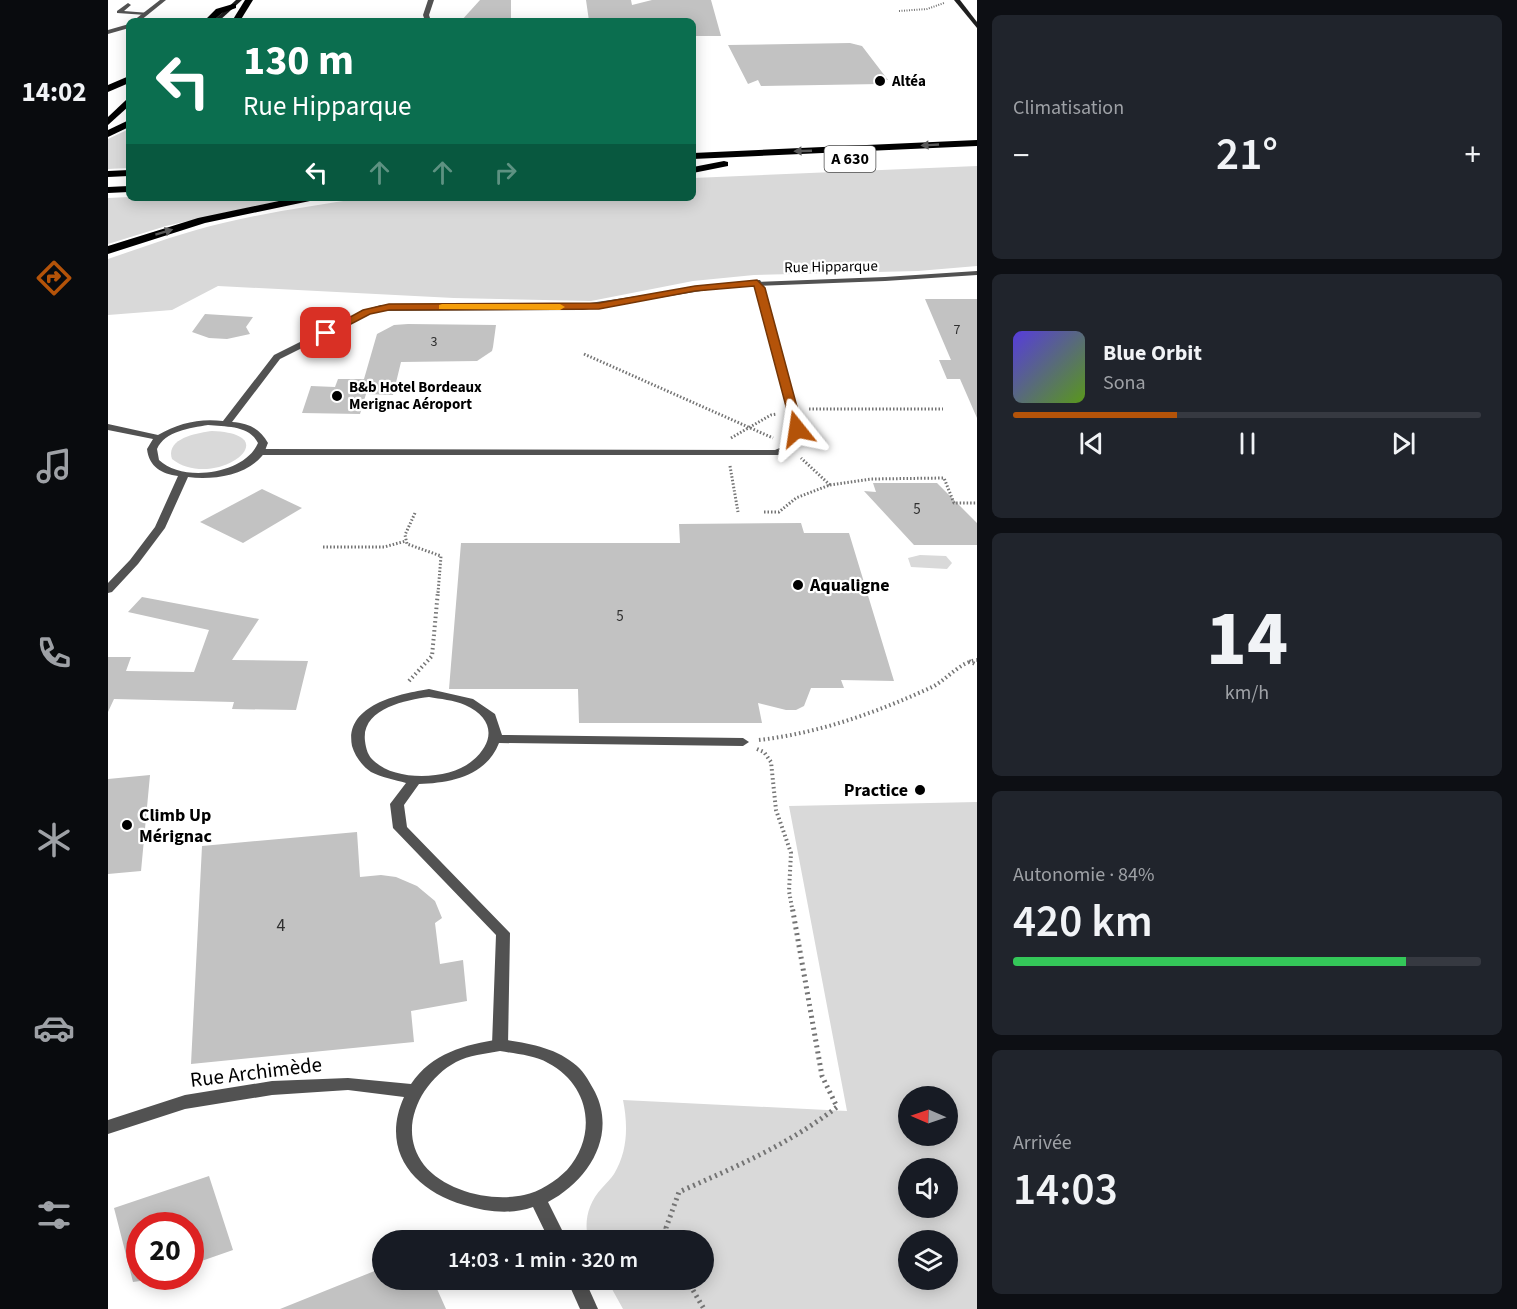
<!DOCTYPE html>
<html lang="fr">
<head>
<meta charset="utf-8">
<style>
  :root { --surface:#171b24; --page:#20242c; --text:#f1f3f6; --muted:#9ea1a6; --line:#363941; --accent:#b45309 }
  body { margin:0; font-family:"Source Sans 3",sans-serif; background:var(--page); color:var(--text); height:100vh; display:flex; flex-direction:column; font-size:22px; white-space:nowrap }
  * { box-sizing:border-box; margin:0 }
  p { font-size:20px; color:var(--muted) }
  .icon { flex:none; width:33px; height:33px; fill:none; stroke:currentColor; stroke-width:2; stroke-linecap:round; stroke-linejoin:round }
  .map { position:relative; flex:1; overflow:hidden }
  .side { display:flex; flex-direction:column; gap:15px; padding:15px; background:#0d0f14; width:540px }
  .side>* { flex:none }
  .top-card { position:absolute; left:18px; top:18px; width:570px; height:183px; border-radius:9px; box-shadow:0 3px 15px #0003; background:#0b6e4f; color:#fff; overflow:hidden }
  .needle { width:39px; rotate:272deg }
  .fabs { position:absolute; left:790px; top:1086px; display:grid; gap:12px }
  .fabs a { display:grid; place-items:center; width:60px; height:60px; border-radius:50%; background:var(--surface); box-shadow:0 3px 15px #0003; font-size:30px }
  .speed { position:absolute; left:18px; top:1212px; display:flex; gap:12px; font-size:30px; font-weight:700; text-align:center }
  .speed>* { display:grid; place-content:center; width:78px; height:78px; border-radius:50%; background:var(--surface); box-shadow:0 3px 15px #0003; line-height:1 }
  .speed .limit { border:9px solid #d22; background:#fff; color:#111 }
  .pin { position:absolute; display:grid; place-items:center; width:51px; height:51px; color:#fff; margin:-26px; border-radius:12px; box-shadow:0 3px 9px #0006 }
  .me { position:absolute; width:66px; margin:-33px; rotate:345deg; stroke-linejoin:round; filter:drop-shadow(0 0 4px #0008) }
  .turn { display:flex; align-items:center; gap:21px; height:126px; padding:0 18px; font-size:27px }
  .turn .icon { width:78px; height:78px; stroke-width:2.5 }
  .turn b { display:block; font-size:42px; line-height:51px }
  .lanes { display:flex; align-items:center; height:57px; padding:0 18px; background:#0003; justify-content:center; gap:30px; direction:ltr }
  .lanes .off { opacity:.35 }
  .big { font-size:45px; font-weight:600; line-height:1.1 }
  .side .card { flex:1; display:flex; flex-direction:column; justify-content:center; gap:9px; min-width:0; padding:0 21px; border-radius:9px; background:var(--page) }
  .side .dial { align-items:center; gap:0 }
  .dial b { font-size:78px; line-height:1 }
  .song { display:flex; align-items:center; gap:18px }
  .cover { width:72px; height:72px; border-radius:9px; background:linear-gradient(135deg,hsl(250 70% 55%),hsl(90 70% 35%)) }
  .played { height:6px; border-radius:3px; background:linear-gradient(90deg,var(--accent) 35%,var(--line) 35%) }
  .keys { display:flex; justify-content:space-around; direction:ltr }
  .heat { display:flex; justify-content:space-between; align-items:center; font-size:33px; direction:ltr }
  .charge { height:9px; border-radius:4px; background:linear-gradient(90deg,#34c759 84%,var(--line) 0) }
  .trip { position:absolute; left:264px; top:1230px; width:342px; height:60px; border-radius:30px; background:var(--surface); box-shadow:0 3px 15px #0003; font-weight:600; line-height:60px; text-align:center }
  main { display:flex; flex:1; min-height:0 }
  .tab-bar { display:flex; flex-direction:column; width:108px; justify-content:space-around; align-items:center; background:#090b0e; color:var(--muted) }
  .tab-bar .icon { width:42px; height:42px }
  .tab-bar .current { color:var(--accent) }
  .tab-bar b { font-size:27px; color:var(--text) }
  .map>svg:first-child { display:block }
  .green { fill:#d9d9d9; fill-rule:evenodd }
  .building { fill:#c2c2c2 }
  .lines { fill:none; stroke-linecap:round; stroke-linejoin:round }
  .path-far3 { stroke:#747474; stroke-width:2; stroke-dasharray:1 1.5; stroke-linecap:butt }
  .path-far2 { stroke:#747474; stroke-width:3; stroke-dasharray:1.5 2; stroke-linecap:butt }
  .path-far1 { stroke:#747474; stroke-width:4; stroke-dasharray:1.5 3; stroke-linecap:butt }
  .path { stroke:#747474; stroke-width:5; stroke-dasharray:2 4; stroke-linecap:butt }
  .lane { fill:#525252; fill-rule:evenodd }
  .street { fill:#525252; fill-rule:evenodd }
  .secondary { fill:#1f1f1f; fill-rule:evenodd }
  .primary { fill:#000; fill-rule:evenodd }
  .highway { fill:#000; fill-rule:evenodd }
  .oneway { fill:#595959 }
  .route { fill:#b45309; stroke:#753606; stroke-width:1.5 }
  .slow { fill:#f59e0b }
  .poi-dot { fill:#000; stroke:#fff; stroke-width:2 }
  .labels { text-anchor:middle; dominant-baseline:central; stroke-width:4.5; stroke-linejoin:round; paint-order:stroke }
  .far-number-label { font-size:14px; fill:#303030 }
  .far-poi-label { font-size:15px; font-weight:bold; fill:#000; stroke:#fff; text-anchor:start }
  .far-street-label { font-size:15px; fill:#000; stroke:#fff }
  .number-label { font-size:15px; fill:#303030 }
  .shield { fill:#fff; stroke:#4c4c4c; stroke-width:1.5 }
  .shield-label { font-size:16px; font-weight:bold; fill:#000 }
  .poi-label { font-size:18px; font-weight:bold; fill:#000; stroke:#fff; text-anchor:start }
  .near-number-label { font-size:18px; fill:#303030 }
  .near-street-label { font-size:21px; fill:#000; stroke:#fff }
</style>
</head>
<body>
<main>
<nav class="tab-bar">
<b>14:02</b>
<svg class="icon current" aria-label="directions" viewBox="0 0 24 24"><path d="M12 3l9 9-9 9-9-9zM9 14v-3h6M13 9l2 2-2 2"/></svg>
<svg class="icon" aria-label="music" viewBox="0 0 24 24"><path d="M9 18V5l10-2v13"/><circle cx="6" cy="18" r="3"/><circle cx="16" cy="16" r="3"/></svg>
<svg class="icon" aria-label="phone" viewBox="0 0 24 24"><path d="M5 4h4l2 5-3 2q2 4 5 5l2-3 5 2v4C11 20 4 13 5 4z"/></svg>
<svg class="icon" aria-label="climate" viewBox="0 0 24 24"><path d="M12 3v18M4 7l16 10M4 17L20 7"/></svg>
<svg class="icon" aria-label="car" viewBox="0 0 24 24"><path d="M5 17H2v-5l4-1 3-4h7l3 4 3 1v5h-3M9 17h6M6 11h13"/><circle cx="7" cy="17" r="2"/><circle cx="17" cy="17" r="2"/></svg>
<svg class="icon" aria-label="filters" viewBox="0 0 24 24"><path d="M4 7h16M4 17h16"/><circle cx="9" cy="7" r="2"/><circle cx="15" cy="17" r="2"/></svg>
</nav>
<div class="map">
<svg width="869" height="1309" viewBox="0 0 869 1309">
  <rect width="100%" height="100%" fill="#fff"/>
  <!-- green -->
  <g class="green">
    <polygon points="21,129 21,168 0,169 0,139"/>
    <path d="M 869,166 L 869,266 L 810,271 L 646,275 L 585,281 L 483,301 L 346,298 L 110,286 L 64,310 L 0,315 L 0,259 C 38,246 76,232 115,223 C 161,212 209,205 256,198 L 585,198 L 585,178 Z"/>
    <polygon points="21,197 21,198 184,198 58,226 0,244 0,198"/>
    <path d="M 104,431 C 183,434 106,492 64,459 C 57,438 90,433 104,431 Z"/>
    <polygon points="812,555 838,556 844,563 839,569 803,567 800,558"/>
    <path d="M 869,802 L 869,1309 L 515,1309 L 499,1280 L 596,1280 L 596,1240 L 480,1240 C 476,1221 480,1203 494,1188 C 498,1183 503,1179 506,1174 C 520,1151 520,1125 515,1100 L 739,1111 L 681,806 ZM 801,1096 L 840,1096 L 840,1136 L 801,1136 ZM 801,1168 L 840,1168 L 840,1208 L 801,1208 ZM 801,1240 L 840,1240 L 840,1280 L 801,1280 Z"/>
  </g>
  <!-- building -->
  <g class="building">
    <polygon points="372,0 403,0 403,21 353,21"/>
    <polygon points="478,0 523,0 524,5 544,0 603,0 613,36 585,36 585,21 481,21"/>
    <polygon points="742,43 754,46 780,80 774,80 775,82 771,82 772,84 653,86 650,80 640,84 620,45"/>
    <polygon points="817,299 869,299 869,418 852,379 839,379 831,360 843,360"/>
    <polygon points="97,314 145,317 138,327 142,334 119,339 101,338 84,332"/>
    <polygon points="300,324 388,325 385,347 384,351 369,361 293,362 285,395 258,394 252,414 194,413 203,386 227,387 230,379 256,379 269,334 286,325"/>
    <polygon points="765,483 829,483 869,523 869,545 806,545 756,491 768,492"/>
    <polygon points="154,489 194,508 135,543 92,522"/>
    <polygon points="693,523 696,533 741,533 786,681 733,680 736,688 703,688 696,706 688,710 678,710 650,703 654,723 471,723 470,689 341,689 353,543 572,543 571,524"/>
    <polygon points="34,597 151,619 124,660 200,661 188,710 124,709 126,702 6,699 0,712 0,657 23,657 18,671 86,672 101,630 20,612"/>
    <polygon points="42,775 33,871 0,874 0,779"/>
    <polygon points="249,832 252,877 273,875 288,877 309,886 327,901 334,918 327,923 332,964 355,960 359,1001 303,1011 306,1042 83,1064 94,846"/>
    <polygon points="101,1176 125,1250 82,1265 82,1226 32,1226 32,1281 25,1282 6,1208"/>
    <polygon points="274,1268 274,1280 325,1280 338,1309 172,1309"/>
  </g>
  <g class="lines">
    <!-- path-far3 -->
    <polyline class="path-far3" points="791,11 819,9 836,3"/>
    <!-- path-far2 -->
    <g class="path-far2">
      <polyline points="476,354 665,438"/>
      <polyline points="701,409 835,409"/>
      <polyline points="623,438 663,415 669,414"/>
      <polyline points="622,466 630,512"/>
      <polyline points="722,485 763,479 836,478 846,503 869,503"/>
      <polyline points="656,512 671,512 688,498 722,485 693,458"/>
      <polyline points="307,513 297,535 299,544 333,556 330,593"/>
      <polyline points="215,547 276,547 298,541"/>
    </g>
    <!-- path-far1 -->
    <g class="path-far1">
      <polyline points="861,661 869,665"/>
      <polyline points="301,681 324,656 330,591"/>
      <path d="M 651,740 C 711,733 767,713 822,688 C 838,681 851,662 869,660"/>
      <polyline points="649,749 656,752 663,762 668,810 683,853 681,891 684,908"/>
    </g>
    <!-- path -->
    <g class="path">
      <path d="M 561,1240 L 558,1228 L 571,1192 C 627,1167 680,1145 729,1107 L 714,1076 L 684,906"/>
      <polyline points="579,1280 596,1309"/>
    </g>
    <!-- lane -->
    <g class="lane">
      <polygon points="20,3 23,5 16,11 41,13 38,15 9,13 9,11"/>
      <polygon points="646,280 652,280 657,288 698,442 673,455 154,455 149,452 154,449 667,450 688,441 649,288 645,282"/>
      <path d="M 321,689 L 365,699 L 387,714 L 394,735 L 635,738 L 641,742 L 635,746 L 391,743 C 378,776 343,783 311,784 L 296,805 L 299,827 L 402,933 L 400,1045 L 398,1049 L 392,1051 L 386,1049 L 384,1045 L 388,935 L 285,828 L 282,804 L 298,783 C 287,780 273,777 263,772 C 254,766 247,756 244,746 C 236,705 291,694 321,689 ZM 321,697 C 332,699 346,700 357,705 C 386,718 388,741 364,761 C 342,780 288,782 266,761 C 260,756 258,749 257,741 C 253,709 297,700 321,697 Z"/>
    </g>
    <!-- street -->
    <g class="street">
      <polygon points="52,0 58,0 32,21 25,21"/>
      <polygon points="320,0 326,0 321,15 323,21 317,21 315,15"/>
      <polygon points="21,24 21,28 0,34 0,30"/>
      <path d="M 869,271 L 869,275 L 777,281 L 618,287 L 475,310 L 273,311 L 262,314 L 172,359 L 124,422 C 141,423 152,429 160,443 C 158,447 157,453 154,456 C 137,476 104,480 80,477 L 57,528 L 30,564 L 4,592 L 0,593 L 0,583 L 22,560 L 47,527 L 70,476 C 54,474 41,467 39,449 L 45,439 L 0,430 L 0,424 L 50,435 C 70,423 92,418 115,421 L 166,355 L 256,310 L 273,305 L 475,304 L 618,283 L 777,277 ZM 100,425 C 118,427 141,425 150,443 C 137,474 75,483 51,460 L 49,449 C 57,431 82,428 100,425 Z"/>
      <path d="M 392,1039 C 419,1043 448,1047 469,1066 C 477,1073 482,1083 487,1092 C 509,1136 480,1181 440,1202 L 459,1240 L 441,1240 L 425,1207 C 403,1215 379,1212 356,1205 C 305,1190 272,1150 296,1097 L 240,1090 L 164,1095 L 77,1109 L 0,1134 L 0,1120 L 77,1095 L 164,1081 L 240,1078 L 303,1084 C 324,1053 356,1045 392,1039 ZM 392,1051 C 408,1054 426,1055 440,1063 C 482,1085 490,1135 459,1170 C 448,1181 431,1192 416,1195 C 384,1202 338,1192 316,1165 C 288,1129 313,1081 348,1062 C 361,1055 377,1054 392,1051 Z"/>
      <polygon points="459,1280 477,1280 490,1309 472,1309"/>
    </g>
    <!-- secondary -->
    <g class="secondary">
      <polygon points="128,0 134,0 111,21 105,21"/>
      <polygon points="846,0 852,0 869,22 869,28"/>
    </g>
    <!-- primary -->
    <polygon class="primary" points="18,100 21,100 21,106 0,125 0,117"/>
    <!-- highway -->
    <g class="highway">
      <polygon points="137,0 145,0 132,21 124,21"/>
      <polygon points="125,4 128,4 128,8 114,13 105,21 96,21 108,9"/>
      <polygon points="21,76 21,83 0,92 0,85"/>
      <polygon points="21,120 21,127 0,137 0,130"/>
      <polygon points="869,140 869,146 585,159 585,153"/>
      <polygon points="616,161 620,162 620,166 585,173 585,167"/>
      <polygon points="21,170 21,176 0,177 0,171"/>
      <polygon points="21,186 21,192 0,193 0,187"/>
      <polygon points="185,198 208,198 202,201 97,223 0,254 0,246 90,218"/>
    </g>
  </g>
  <!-- one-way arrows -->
  <defs><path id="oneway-solid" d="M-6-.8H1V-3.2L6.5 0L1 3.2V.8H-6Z" transform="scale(1.5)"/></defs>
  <g class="oneway">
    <use href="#oneway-solid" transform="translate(822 145) rotate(177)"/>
    <use href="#oneway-solid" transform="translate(695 151) rotate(178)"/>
    <use href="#oneway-solid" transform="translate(56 232) rotate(-17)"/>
  </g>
  <!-- route -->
  <polygon class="route" points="649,280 657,288 695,429 693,431 689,432 684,429 646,286 587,291 491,309 281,310 262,314 222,335 213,333 255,310 281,304 491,303 587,286"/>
  <!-- slow -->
  <polygon class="slow" points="334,304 452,304 457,307 452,310 331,309 331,305"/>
  <!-- markers -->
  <g class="poi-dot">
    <circle cx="772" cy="81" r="6"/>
    <circle cx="229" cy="396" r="6"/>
    <circle cx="690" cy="585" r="6"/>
    <circle cx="812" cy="790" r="6"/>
    <circle cx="19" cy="825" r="6"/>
  </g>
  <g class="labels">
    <!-- far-number labels -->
    <g class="far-number-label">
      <text x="849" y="330">7</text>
      <text x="326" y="342">3</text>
    </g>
    <!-- far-poi labels -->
    <g class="far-poi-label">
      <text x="784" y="81">Altéa</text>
      <text x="241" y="387">B&amp;b Hotel Bordeaux<tspan x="241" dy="17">Merignac Aéroport</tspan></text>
    </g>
    <!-- far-street labels -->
    <g class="far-street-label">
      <text transform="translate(723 267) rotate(-1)">Rue Hipparque</text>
    </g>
    <!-- number labels -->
    <g class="number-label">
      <text x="809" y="509">5</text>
      <text x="512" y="616">5</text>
    </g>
    <!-- shield labels -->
    <rect class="shield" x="716.5" y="146" width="51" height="26" rx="4.5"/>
    <g class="shield-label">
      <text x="742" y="159">A 630</text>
    </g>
    <!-- poi labels -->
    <g class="poi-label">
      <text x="702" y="585">Aqualigne</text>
      <text x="800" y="790" text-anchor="end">Practice</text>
      <text x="31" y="815">Climb Up<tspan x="31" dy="21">Mérignac</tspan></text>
    </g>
    <!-- near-number labels -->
    <g class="near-number-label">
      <text x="173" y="925">4</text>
    </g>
    <!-- near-street labels -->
    <g class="near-street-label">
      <text transform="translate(148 1072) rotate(-7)">Rue Archimède</text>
    </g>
  </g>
</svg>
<div class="fabs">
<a><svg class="needle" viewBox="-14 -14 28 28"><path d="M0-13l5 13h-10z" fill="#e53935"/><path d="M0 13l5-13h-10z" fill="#9ea1a6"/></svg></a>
<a><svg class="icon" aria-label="sound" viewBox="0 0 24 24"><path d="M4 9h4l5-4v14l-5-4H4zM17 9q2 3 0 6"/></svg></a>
<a><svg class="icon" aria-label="layers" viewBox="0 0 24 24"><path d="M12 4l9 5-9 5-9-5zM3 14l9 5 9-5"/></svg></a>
</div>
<div class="speed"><div class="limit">20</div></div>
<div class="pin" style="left:218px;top:333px;background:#d93025"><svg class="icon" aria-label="arrive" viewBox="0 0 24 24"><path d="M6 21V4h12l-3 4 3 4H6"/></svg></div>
<svg class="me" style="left:689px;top:429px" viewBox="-20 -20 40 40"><path d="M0-17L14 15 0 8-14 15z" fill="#b45309" stroke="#fff" stroke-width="4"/></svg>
<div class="trip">14:03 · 1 min · 320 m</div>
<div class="top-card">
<div class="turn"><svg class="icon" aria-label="left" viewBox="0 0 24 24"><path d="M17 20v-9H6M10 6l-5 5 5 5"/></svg><div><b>130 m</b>Rue Hipparque</div></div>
<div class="lanes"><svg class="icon" aria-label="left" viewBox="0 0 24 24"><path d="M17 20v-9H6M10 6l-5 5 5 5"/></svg><svg class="icon off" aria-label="ahead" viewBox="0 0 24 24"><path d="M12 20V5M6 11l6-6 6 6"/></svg><svg class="icon off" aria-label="ahead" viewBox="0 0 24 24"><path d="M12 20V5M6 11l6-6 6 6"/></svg><svg class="icon off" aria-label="right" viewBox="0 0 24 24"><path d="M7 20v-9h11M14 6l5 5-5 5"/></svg></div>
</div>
</div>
<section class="side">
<div class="card"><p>Climatisation</p>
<div class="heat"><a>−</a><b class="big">21°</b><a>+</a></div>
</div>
<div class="card">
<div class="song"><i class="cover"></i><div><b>Blue Orbit</b><p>Sona</p></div></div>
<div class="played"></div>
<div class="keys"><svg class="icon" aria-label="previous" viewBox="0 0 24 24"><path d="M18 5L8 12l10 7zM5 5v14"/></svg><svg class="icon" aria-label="pause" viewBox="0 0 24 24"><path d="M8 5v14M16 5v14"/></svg><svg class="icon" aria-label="next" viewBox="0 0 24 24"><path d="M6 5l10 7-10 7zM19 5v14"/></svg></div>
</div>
<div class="card dial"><b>14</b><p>km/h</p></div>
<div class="card"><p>Autonomie · 84%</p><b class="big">420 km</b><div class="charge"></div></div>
<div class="card"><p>Arrivée</p><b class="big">14:03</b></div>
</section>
</main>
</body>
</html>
